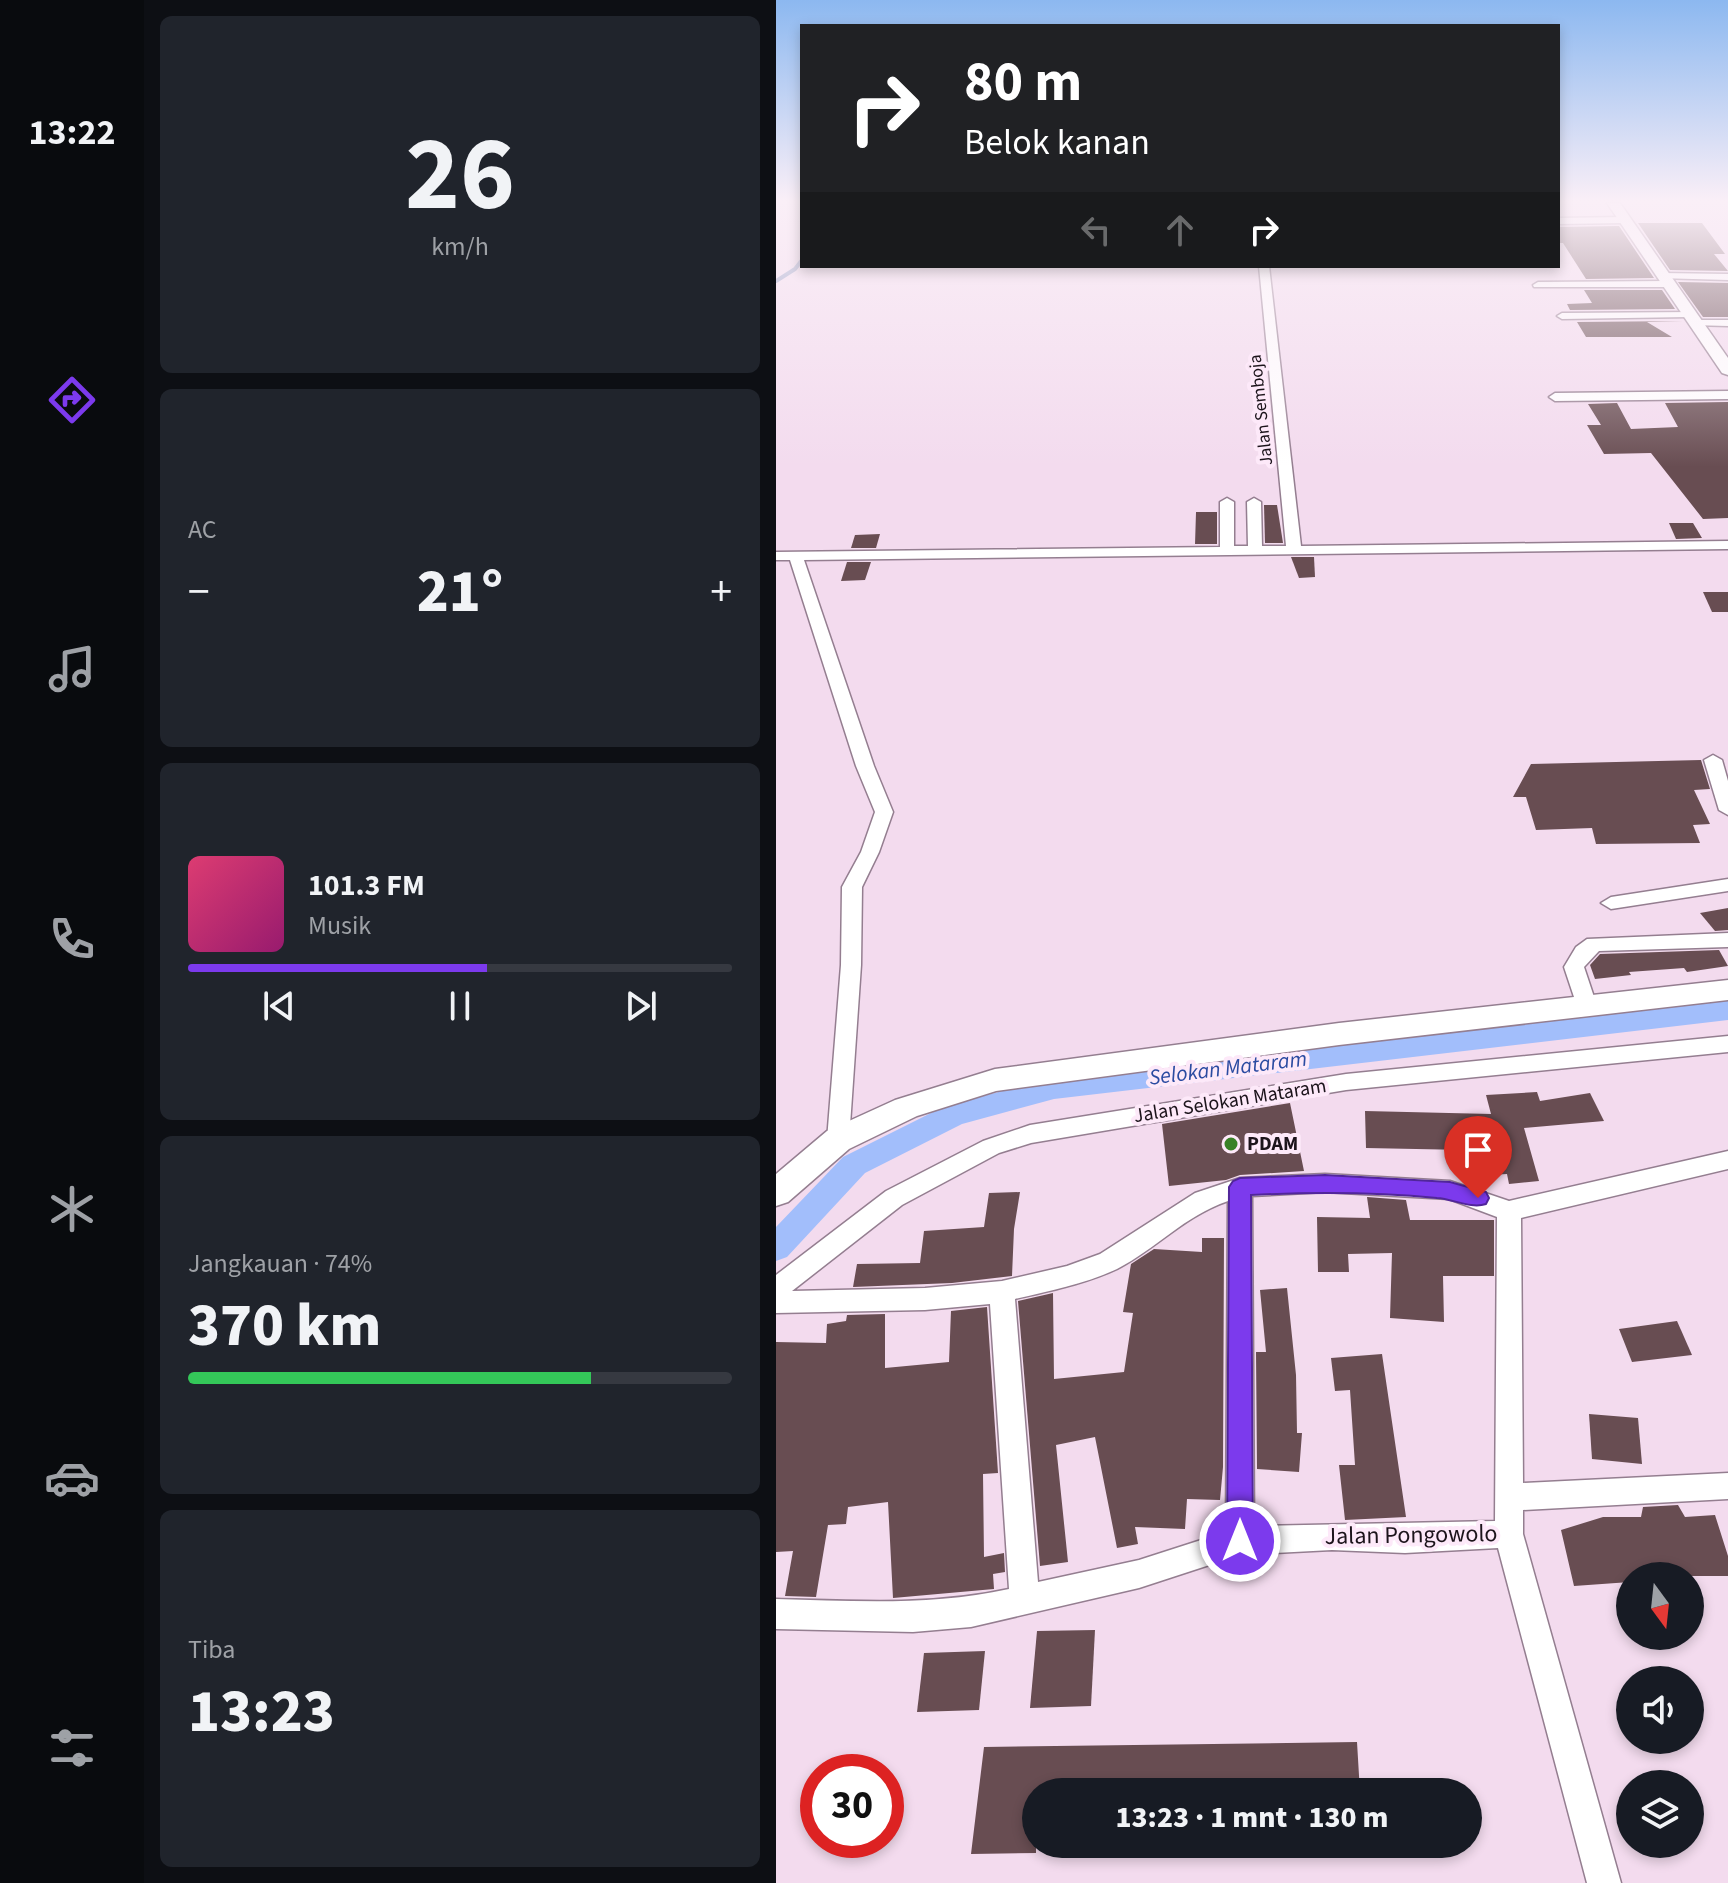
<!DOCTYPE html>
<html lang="id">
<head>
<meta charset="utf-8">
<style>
  :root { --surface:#171b24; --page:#20242c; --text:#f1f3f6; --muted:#9ea1a6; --line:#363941; --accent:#7c3aed }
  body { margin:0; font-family:"Source Sans 3",sans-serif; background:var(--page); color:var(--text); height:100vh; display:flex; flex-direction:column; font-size:30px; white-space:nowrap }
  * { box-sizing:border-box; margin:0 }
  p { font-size:26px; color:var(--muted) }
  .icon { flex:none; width:44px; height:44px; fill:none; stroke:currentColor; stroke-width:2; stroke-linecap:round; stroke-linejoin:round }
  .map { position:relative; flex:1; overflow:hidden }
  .details { display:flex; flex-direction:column; gap:16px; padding:16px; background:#0d0f14; width:632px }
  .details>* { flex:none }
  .banner { position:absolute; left:24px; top:24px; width:760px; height:244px; border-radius:0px; box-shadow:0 4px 12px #0003; background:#202124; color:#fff; overflow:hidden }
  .needle { width:52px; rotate:165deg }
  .fabs { position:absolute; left:840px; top:1562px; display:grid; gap:16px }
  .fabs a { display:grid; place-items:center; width:88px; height:88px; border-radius:50%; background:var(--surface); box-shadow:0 4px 12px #0003; font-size:40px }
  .speed { position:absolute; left:24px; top:1754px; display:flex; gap:16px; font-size:40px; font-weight:700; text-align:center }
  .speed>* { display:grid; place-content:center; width:104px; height:104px; border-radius:50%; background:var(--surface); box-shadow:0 4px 12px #0003; line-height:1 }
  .speed .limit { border:12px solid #d22; background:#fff; color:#111 }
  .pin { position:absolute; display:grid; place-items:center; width:68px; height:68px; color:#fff; margin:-82px -34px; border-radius:50% 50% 50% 0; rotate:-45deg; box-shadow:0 0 8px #0007 }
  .pin .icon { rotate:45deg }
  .me { position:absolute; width:88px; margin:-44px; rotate:0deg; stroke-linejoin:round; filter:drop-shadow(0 0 6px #0008) }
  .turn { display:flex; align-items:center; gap:28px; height:168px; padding:0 32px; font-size:36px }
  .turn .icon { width:104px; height:104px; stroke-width:2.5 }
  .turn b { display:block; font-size:56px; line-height:68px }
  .lanes { display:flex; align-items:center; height:76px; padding:0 32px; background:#0003; justify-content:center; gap:40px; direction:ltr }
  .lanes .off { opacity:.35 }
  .big { font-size:60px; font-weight:800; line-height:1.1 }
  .details .tile { flex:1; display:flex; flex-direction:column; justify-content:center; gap:12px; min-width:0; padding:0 28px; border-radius:12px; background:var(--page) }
  .details .dial { align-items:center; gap:0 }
  .dial b { font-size:104px; line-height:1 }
  .song { display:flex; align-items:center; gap:24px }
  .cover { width:96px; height:96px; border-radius:12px; background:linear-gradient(135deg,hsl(340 70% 55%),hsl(320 70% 35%)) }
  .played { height:8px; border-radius:4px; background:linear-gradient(90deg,var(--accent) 55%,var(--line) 55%) }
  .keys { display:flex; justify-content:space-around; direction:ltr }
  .heat { display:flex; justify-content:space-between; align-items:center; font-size:44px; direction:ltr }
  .charge { height:12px; border-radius:6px; background:linear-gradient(90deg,#34c759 74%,var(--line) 0) }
  .trip { position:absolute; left:246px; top:1778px; width:460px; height:80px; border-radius:40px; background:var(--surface); box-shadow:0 4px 12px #0003; font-weight:800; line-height:80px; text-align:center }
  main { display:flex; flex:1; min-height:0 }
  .dock { display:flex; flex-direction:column; width:144px; justify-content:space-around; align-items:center; background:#090b0e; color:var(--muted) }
  .dock .icon { width:56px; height:56px }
  .dock .current { color:var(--accent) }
  .dock b { font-size:36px; color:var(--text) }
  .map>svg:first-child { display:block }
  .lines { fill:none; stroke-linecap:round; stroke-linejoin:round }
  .stream { stroke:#7a8bb8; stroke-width:4 }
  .canal { fill:#a2befb; fill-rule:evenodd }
  .building { fill:#684d52 }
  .street-casing { stroke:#947e90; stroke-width:3 }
  .secondary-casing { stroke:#947e90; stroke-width:3 }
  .street { fill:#fff; fill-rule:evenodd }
  .secondary { fill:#fff; fill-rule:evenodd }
  .route { fill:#7c3aed; stroke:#51269a; stroke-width:2 }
  .poi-dot { fill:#398228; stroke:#fde9f9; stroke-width:3 }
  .labels { text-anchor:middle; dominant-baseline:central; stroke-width:8; stroke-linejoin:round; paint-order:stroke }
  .far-street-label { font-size:18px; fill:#1c141b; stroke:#fde9f9 }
  .street-label { font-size:20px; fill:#1c141b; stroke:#fde9f9 }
  .poi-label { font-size:20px; font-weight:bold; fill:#1c141b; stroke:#fde9f9; text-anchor:start }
  .water-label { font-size:22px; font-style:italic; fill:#2b4ba1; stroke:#fde9f9 }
  .near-street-label { font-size:24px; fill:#1c141b; stroke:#fde9f9 }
</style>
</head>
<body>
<main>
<nav class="dock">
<b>13:22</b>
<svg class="icon current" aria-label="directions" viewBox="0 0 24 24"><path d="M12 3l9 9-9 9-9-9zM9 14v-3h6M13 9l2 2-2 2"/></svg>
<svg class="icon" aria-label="music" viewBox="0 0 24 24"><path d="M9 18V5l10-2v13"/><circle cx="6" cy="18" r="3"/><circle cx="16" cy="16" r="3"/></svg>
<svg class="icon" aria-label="phone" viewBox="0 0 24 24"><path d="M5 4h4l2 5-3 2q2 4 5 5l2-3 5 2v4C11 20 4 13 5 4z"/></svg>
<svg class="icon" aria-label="climate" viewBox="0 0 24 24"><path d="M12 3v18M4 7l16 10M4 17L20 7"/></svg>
<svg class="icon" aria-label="car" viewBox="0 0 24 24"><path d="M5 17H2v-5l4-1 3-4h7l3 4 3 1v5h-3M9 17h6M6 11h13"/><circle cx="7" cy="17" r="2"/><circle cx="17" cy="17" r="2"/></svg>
<svg class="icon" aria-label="filters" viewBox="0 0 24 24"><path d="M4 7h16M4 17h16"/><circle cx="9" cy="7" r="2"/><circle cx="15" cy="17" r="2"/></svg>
</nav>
<section class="details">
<div class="tile dial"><b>26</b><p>km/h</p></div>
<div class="tile"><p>AC</p>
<div class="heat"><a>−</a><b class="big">21°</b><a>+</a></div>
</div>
<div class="tile">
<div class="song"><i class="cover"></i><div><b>101.3 FM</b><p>Musik</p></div></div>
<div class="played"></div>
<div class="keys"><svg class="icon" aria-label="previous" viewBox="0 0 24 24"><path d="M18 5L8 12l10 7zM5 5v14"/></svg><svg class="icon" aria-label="pause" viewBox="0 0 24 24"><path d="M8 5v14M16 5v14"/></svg><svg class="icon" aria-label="next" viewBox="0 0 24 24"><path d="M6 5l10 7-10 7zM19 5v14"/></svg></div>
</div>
<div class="tile"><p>Jangkauan · 74%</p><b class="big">370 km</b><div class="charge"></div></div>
<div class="tile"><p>Tiba</p><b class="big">13:23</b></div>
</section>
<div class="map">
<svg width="952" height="1883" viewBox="0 0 952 1883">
  <rect width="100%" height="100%" fill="#f3dbee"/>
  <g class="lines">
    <!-- stream -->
    <polyline class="stream" points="0,281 19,269 26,260"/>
    <!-- canal -->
    <polygon class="canal" points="952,1000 952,1020 278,1099 186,1124 89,1173 11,1257 0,1261 0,1227 67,1157 167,1107 278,1077"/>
  </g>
  <!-- building -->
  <g class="building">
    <polygon points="862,223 926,223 949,254 938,254 952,271 894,270"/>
    <polygon points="843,226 878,278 810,279 787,243 782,243 782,227"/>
    <polygon points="902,282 952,283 952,317 927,317"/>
    <polygon points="808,290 886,290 899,309 794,310 791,304 816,303"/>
    <polygon points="907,321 871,322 896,337 810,337 801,322"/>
    <polygon points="952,402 952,518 927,519 875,453 828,454 811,425 825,425 812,404 841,403 855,429 902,427 889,403"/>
    <polygon points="488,505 501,505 507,543 489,543"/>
    <polygon points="420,512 441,512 441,544 419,544"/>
    <polygon points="893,523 917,523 926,538 900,539"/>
    <polygon points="104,534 100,548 75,548 79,535"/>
    <polygon points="515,557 538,557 539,577 523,578"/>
    <polygon points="71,562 95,562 89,580 65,581"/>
    <polygon points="927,592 952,592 952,612 936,612"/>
    <polygon points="925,760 934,789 918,790 934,824 917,825 924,843 820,844 816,828 760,830 750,797 737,797 755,764"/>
    <polygon points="952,908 952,930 939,931 924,913"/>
    <polygon points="943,950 952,966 911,972 908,968 853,972 855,975 819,979 814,965 824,954"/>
    <polygon points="761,1092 764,1101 814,1093 828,1121 748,1128 763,1181 733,1184 731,1174 696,1176 690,1150 590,1148 589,1111 715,1114 710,1095"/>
    <polygon points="514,1103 528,1171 464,1175 450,1180 393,1186 386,1124"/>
    <polygon points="244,1192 238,1229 236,1276 176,1283 77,1287 81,1264 144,1263 148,1231 208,1227 213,1193"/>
    <polygon points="591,1197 630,1200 634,1220 718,1220 718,1276 667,1276 668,1322 614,1318 616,1253 572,1254 573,1272 542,1272 541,1217 594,1218"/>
    <polygon points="426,1238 448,1238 447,1467 444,1500 411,1499 409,1529 359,1527 362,1544 341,1548 319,1437 280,1445 292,1562 264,1566 242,1301 277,1293 278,1379 348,1372 357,1313 347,1312 355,1264 378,1249 426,1252"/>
    <polygon points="511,1288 520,1375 521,1433 526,1433 523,1472 481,1469 480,1352 490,1352 484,1290"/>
    <polygon points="211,1307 222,1473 207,1474 208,1557 228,1553 229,1572 217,1574 218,1589 117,1598 112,1502 72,1507 70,1524 52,1525 40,1597 9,1596 17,1551 0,1552 0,1342 50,1343 51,1324 70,1321 71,1315 109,1314 109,1368 173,1362 175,1311"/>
    <polygon points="901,1321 916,1355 856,1362 843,1329"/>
    <polygon points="606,1354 630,1517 569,1520 563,1465 579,1465 574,1390 559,1391 555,1358"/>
    <polygon points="813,1414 862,1418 866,1464 816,1459"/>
    <polygon points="902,1505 909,1517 939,1515 952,1556 952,1576 854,1576 854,1582 798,1586 785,1530 827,1517 865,1517 867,1507"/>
    <polygon points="319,1630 315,1706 254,1708 261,1631"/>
    <polygon points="209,1651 203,1710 141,1712 148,1653"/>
    <polygon points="581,1742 584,1792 260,1792 260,1853 195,1854 208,1747"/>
  </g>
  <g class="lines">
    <defs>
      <g id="street">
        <polygon points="782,218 848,217 853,220 848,223 782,224"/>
        <polygon points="483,266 493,266 525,546 952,541 952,549 28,560 98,766 117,812 103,852 86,887 85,965 73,1140 70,1146 62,1149 54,1146 51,1140 65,965 66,887 85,852 99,812 80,766 14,560 0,560 0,552 444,547 444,502 451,498 458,502 458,546 472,546 471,502 478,498 485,502 486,546 510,546"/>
        <polygon points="886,273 952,274 952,280 882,278 882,274"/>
        <polygon points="762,282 891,281 896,284 891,287 758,287 757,285"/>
        <polygon points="917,312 918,314 913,317 786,319 781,316 786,313"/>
        <polygon points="919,320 952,320 952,326 915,325 915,321"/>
        <polygon points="952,391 952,399 779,401 773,397 779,393"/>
        <polygon points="937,755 946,760 952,781 952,815 943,810 928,760"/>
        <polygon points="952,879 952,891 835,909 825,903 835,897"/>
        <polygon points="952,933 952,947 823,951 808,967 821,1006 818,1011 804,1011 801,1006 788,967 800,947 811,939"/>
        <path d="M 952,1036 L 952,1052 L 570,1090 L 255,1143 L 223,1153 L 126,1205 L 16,1291 L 149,1288 L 226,1281 L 291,1266 L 324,1254 L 419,1193 L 464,1178 L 549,1174 L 674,1181 L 733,1201 L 952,1151 L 952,1169 L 745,1218 L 747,1483 L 952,1473 L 952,1499 L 747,1510 L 747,1534 L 845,1883 L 811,1883 L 722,1548 L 629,1553 L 556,1550 L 464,1555 L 363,1588 L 195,1627 L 137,1632 L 0,1629 L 0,1599 C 79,1601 156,1606 233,1589 L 214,1304 L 149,1310 L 0,1313 L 0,1275 L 110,1191 L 207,1141 L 254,1125 L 570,1074 ZM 549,1192 L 673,1199 L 721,1217 L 719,1521 L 478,1526 L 476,1196 ZM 452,1201 L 450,1532 L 363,1560 L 262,1582 L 239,1299 C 273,1291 309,1284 341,1269 C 380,1249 408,1216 452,1201 Z"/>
      </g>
      <g id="secondary">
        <polygon points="831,203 844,203 952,358 952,375 946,373"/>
        <polygon points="952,980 952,1000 563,1045 220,1091 141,1116 73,1149 12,1202 0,1206 0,1174 51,1131 119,1100 219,1069 563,1023"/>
      </g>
    </defs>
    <!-- street casing -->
    <use href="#street" class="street-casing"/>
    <!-- secondary casing -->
    <use href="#secondary" class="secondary-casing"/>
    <!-- street -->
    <use href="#street" class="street"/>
    <!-- secondary -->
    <use href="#secondary" class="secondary"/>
  </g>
  <!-- sky -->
  <linearGradient id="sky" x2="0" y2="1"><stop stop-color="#8cb8f0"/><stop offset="0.43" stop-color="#faeff7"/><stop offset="1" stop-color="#faeff7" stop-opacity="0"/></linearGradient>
  <rect width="952" height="467" fill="url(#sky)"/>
  <!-- route -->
  <path class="route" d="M 549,1175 L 674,1182 L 710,1192 L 713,1198 L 710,1204 C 695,1209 677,1199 661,1198 C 599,1192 537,1192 475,1195 L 477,1541 L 473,1550 L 464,1554 L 455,1550 L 451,1541 L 453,1187 L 457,1181 L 464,1178 Z"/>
  <!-- markers -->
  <circle class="poi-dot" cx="455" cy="1144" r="8"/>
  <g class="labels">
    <!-- far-street labels -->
    <g class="far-street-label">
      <text transform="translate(485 410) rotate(-96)">Jalan Semboja</text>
    </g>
    <!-- street labels -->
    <g class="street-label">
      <text transform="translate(454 1101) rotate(-9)">Jalan Selokan Mataram</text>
    </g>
    <!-- poi labels -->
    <g class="poi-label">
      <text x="471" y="1144">PDAM</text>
    </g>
    <!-- water labels -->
    <g class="water-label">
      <text transform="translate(452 1068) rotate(-7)">Selokan Mataram</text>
    </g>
    <!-- near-street labels -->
    <g class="near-street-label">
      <text transform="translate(635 1535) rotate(-1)">Jalan Pongowolo</text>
    </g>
  </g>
</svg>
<div class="fabs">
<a><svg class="needle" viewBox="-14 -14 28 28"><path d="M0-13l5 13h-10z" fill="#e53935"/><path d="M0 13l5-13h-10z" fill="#9ea1a6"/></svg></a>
<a><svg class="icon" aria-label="sound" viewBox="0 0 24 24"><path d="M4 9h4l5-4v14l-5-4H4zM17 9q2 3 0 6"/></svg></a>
<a><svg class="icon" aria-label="layers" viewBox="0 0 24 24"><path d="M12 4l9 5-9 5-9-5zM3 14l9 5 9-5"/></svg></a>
</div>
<div class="speed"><div class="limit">30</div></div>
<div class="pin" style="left:702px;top:1198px;background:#d93025"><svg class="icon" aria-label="arrive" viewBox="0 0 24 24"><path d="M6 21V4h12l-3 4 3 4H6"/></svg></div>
<svg class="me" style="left:464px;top:1541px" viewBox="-20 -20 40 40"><circle r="17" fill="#7c3aed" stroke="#fff" stroke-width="3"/><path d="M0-11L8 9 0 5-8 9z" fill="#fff"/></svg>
<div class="trip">13:23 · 1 mnt · 130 m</div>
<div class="banner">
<div class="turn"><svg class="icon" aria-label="right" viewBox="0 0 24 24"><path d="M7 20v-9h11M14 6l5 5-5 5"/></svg><div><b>80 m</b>Belok kanan</div></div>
<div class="lanes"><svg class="icon off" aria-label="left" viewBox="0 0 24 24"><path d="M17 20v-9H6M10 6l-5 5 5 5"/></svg><svg class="icon off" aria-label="ahead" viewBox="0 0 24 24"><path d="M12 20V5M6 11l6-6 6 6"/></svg><svg class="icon" aria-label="right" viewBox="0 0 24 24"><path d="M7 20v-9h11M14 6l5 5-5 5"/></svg></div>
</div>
</div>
</main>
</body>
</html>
